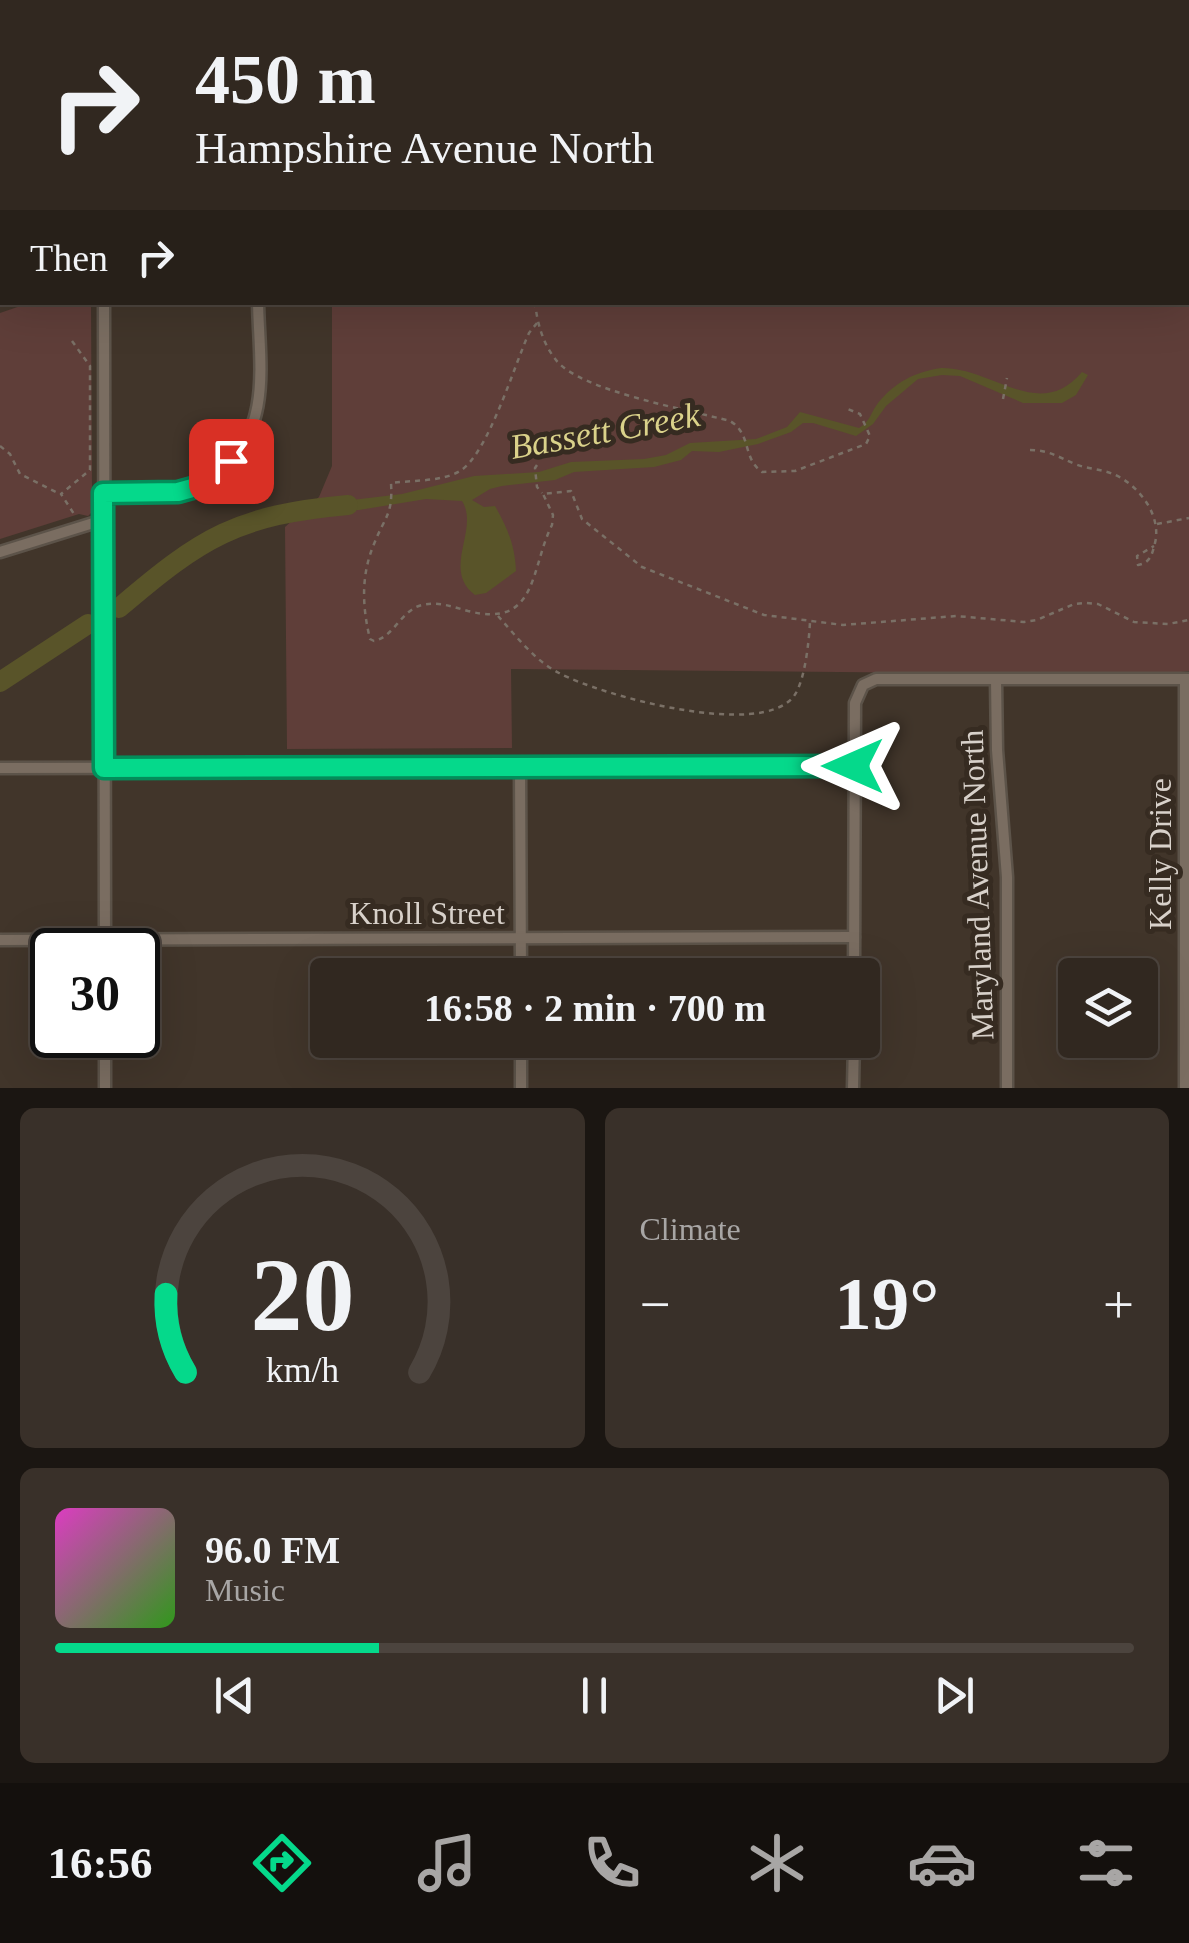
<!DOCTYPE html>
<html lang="en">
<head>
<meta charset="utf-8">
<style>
  :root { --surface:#312820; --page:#393029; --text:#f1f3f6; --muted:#a8a6a5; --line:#4c443e; --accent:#05d98b }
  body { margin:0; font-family:"Times New Roman",serif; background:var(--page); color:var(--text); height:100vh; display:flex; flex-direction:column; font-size:38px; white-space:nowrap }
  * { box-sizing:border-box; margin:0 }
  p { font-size:32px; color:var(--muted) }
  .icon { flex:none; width:55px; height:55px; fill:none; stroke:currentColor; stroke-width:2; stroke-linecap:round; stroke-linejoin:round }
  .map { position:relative; height:1088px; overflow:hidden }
  .drawer { display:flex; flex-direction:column; gap:20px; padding:20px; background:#1b1612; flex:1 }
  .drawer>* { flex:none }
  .top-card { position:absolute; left:0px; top:0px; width:1190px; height:305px; box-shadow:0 10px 40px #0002,0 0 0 2px var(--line); background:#312820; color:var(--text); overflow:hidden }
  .tools { position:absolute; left:1058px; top:958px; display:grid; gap:20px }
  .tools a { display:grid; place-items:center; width:100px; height:100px; border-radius:10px; background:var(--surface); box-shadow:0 10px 40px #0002,0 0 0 2px var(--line); font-size:50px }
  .speed { position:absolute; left:30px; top:928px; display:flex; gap:20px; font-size:50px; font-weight:700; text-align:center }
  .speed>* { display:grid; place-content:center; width:130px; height:130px; border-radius:50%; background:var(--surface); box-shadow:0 10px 40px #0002,0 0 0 2px var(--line); line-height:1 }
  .speed .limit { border:5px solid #111; border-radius:15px; background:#fff; color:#111 }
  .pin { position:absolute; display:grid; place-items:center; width:85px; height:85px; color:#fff; margin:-42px; border-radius:20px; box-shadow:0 5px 15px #0006 }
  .me { position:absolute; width:110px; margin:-55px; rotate:270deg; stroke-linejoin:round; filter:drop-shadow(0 0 8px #0008) }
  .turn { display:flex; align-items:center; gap:35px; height:210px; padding:0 30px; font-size:45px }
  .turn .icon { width:130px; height:130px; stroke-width:2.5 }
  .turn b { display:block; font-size:70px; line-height:85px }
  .then { display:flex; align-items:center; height:95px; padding:0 30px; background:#0003; gap:20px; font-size:38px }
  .big { font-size:75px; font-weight:600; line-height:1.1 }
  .drawer .tile { flex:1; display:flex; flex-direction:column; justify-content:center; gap:15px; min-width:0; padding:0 35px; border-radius:15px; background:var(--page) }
  .drawer .dial { align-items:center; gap:0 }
  .dial svg { height:260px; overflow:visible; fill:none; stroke:var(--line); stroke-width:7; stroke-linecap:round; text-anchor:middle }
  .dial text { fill:var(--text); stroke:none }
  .song { display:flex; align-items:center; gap:30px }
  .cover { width:120px; height:120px; border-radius:15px; background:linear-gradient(135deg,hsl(310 70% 55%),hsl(110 70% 35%)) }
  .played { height:10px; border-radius:5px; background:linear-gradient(90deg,var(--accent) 30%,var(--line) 30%) }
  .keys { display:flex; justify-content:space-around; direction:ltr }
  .heat { display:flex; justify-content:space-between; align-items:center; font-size:55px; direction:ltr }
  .drawer .tiles { flex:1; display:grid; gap:20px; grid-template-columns:1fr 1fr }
  .tile:last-child { grid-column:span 2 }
  .trip { position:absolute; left:310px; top:958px; width:570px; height:100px; border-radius:10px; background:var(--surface); box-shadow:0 10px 40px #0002,0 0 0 2px var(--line); font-weight:600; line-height:100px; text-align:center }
  .dock { display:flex; height:160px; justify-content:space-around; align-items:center; background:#14100d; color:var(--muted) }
  .dock .icon { width:70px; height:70px }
  .dock .on { color:var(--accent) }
  .dock b { font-size:45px; color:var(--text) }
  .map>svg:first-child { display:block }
  .green { fill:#5f3e39 }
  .water { fill:#595429 }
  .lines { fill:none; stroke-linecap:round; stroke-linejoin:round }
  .river { stroke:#595429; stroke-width:20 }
  .service-casing { stroke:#5c5349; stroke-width:10 }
  .minor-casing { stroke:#5c5349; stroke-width:15 }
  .tertiary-casing { stroke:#5c5349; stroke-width:18 }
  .path { stroke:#7a7066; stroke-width:2.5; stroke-dasharray:5 5; stroke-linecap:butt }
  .service { stroke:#7a6d61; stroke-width:5 }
  .minor { stroke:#7a6d61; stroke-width:10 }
  .tertiary { stroke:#7a6d61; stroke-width:12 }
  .rail-casing { stroke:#9c938b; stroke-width:8 }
  .rail { stroke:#362b21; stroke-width:4; stroke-dasharray:11; stroke-linecap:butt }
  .route-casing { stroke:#038d5a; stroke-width:25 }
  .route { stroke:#05d98b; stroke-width:18 }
  .labels { text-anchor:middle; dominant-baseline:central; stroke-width:10; stroke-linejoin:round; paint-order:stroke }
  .street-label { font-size:32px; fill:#d8d1ca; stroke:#362b21 }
  .water-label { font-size:35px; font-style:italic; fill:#dad28a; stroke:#362b21 }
</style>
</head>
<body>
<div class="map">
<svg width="1189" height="1088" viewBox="0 0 1189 1088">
  <rect width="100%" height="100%" fill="#41352a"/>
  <!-- green -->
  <g class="green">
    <polygon points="24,0 1189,0 1189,671 1156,675 511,669 512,748 287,749 285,527 319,497 332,466 332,303 1188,302 1188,2 24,2"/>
    <polygon points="32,302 91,303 92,491 96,496 95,509 88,516 79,514 0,539 0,313"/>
  </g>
  <!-- water -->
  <path class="water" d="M 941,368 C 993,367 1039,423 1082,372 L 1088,375 L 1076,395 L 1062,403 L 1023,403 L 960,376 L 942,375 L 918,379 L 886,406 L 873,424 L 856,436 L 813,423 L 803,423 L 791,432 L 758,444 L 719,452 L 692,451 L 681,460 L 654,467 L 574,472 L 555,480 L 502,486 L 490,489 L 472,500 L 484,507 L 495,506 C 508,529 515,546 516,571 L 486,593 L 475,595 C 441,570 480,529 462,501 L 426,499 L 359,510 L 323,512 L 324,499 L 352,500 L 402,494 L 474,476 L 539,472 L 571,462 L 644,459 L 666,455 L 690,443 L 756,439 L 787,427 L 800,412 L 859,428 C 870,422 871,412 878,403 C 895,382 915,372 941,368 Z"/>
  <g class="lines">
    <!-- river -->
    <g class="river">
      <path d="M 119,608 C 202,537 237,515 348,505"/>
      <polyline points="0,682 88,624"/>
    </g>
    <defs>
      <g id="service">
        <polyline points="397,0 400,2"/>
        <polyline points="0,156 2,153"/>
      </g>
      <g id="minor">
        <polyline points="104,302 105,950"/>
        <path d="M 103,493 C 128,493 156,496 181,491 C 197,488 209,479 221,469 C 273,428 259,361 258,302"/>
        <polyline points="0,552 103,520"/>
        <polyline points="996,680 997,750 1007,877 1007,1088"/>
        <polyline points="520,767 521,975"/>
        <polyline points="0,768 853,766"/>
        <polyline points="0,940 854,937"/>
        <polyline points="854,975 855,703 863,685 876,679 1189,679"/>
        <polyline points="105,1035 105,1088"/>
        <polyline points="521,1040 521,1088"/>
        <polyline points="853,1088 854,1040"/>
        <polyline points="1185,1088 1185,680"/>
      </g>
      <g id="tertiary">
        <polyline points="516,2 520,0"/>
        <polyline points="0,215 2,214"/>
      </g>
    </defs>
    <!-- service casing -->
    <use href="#service" class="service-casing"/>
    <!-- minor casing -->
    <use href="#minor" class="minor-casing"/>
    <!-- tertiary casing -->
    <use href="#tertiary" class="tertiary-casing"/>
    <!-- path -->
    <g class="path">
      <polyline points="535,0 537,2"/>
      <polyline points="489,2 493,0"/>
      <polyline points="566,2 574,0"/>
      <polyline points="1188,299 1189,300"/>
      <path d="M 535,302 C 537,323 543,344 556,360 C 580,391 690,410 730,421 C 752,434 742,458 762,472 L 795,471 L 866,444 L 870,436 L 860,414 L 845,408"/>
      <path d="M 537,323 L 529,333 C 514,366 488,454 460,471 C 441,482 413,480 391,483 C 393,515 385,516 374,544 C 361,575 362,606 370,639 L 374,641 C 394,637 401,610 422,605 C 438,601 453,607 468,611 C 538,629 530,569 552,525 L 553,515 L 543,494 L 571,491 L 582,519 L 642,567 L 764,615 L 843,625 L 956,616 L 1024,622 L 1037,620 L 1074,604 L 1086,603 L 1098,604 L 1134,622 L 1168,624 L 1189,620"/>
      <polyline points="72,341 90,366 90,470 61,494 76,517"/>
      <polyline points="1003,399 1007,378"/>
      <polyline points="0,446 10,454 20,474 60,494"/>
      <path d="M 1030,450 C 1049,450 1058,457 1075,464 C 1087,469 1101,469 1113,474 C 1138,484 1162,515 1155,543 C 1152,555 1150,563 1138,565 L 1137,556 L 1154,546"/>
      <polyline points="537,465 535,468 537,487 542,493"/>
      <polyline points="1157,524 1189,518"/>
      <path d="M 498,616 C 516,636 535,661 559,673 C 600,695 761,740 794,696 C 805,681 809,641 810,622"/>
    </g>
    <!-- service -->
    <use href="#service" class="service"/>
    <!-- minor -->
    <use href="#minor" class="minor"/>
    <!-- tertiary -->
    <use href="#tertiary" class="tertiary"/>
    <defs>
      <g id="rail">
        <polyline points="0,4 2,4"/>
        <polyline points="1188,35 1189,35"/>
      </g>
    </defs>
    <!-- rail casing -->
    <use href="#rail" class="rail-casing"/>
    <!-- rail -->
    <use href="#rail" class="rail"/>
  </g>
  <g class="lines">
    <defs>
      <polyline id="route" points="231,461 196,487 178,492 103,493 104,768 853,766"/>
    </defs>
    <!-- route casing -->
    <use href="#route" class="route-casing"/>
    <!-- route -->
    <use href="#route" class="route"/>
  </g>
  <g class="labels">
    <!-- street labels -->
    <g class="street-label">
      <text transform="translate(1160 854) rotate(-90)">Kelly Drive</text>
      <text transform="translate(977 885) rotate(-92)">Maryland Avenue North</text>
      <text x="427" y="913">Knoll Street</text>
    </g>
    <!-- water labels -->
    <g class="water-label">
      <text transform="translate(605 431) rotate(-10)">Bassett Creek</text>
    </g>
  </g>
</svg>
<div class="tools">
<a><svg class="icon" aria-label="layers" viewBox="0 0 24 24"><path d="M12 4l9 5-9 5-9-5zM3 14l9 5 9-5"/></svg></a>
</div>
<div class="speed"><div class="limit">30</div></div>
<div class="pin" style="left:231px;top:461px;background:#d93025"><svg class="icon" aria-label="arrive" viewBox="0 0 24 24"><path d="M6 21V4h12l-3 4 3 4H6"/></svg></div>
<svg class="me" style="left:853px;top:766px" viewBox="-20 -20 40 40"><path d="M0-17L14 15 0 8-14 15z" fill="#05d98b" stroke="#fff" stroke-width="4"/></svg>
<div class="trip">16:58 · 2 min · 700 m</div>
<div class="top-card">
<div class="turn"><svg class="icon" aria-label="right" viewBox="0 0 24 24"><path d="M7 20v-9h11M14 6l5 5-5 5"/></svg><div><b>450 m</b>Hampshire Avenue North</div></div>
<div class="then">Then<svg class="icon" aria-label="right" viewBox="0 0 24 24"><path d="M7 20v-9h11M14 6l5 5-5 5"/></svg></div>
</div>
</div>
<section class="drawer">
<div class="tiles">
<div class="tile dial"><svg viewBox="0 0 100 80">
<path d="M14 69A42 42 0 1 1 86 69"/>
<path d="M14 69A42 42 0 0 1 8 45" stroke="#05d98b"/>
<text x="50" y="56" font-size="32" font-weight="700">20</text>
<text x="50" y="72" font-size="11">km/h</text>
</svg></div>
<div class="tile"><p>Climate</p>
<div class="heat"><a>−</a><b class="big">19°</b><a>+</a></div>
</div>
<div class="tile">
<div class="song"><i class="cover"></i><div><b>96.0 FM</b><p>Music</p></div></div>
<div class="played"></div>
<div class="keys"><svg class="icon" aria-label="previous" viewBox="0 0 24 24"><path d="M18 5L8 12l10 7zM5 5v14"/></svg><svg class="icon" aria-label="pause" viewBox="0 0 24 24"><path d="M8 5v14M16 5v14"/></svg><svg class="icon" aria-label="next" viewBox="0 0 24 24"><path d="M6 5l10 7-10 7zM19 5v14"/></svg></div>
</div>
</div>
</section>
<nav class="dock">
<b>16:56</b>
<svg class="icon on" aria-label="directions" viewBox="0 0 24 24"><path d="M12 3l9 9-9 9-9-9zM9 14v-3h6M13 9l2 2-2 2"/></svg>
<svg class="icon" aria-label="music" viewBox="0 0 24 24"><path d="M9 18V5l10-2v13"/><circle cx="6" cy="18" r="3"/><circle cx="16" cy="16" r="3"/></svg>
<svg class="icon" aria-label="phone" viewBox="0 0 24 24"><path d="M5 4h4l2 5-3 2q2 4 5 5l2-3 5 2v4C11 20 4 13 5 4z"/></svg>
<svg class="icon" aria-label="climate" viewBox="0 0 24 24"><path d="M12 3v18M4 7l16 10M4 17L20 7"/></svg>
<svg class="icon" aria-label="car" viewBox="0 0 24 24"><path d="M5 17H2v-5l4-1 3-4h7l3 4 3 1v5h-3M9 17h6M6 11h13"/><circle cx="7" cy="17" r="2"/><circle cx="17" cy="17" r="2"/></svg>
<svg class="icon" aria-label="filters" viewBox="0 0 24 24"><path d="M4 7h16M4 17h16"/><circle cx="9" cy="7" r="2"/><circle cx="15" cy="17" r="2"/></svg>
</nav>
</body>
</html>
